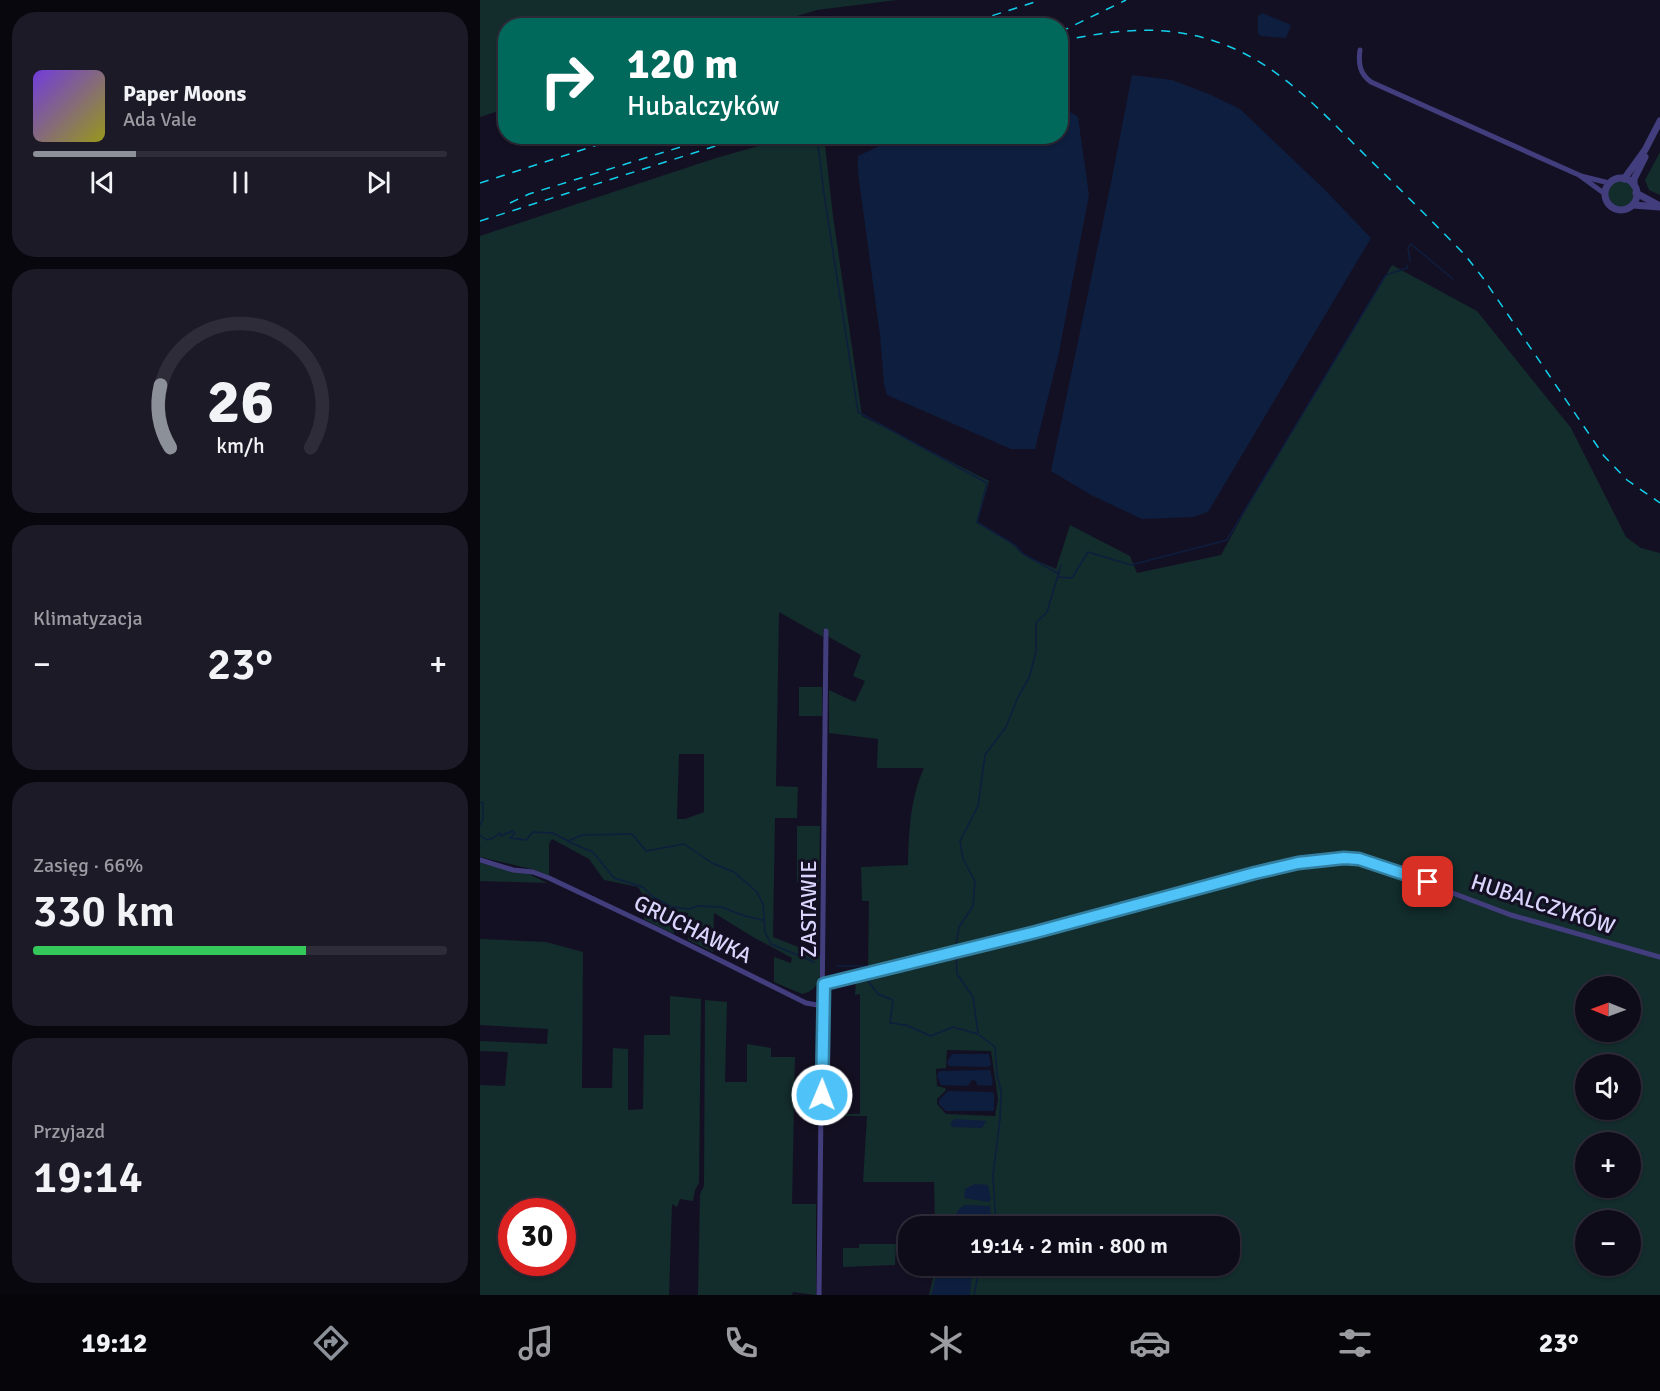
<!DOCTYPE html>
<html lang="pl">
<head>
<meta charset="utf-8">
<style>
  :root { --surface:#0f0c1a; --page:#1d1a27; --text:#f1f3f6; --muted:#9b9ba2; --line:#2f2c39; --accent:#8c9099 }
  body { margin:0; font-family:Signika,sans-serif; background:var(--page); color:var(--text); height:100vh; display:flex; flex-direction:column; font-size:22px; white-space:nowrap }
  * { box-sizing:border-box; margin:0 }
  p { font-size:20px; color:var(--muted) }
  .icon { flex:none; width:33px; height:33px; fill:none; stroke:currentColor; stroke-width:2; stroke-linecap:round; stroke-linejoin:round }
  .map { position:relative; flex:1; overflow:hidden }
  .side { display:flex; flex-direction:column; gap:12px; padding:12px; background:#08070e; width:480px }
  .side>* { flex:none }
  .hud { position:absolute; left:18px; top:18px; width:570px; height:126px; border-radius:24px; box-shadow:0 2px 4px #0004,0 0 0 2px var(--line); background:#00695c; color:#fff; overflow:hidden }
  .needle { width:39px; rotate:271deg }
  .buttons { position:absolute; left:1095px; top:976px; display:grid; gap:12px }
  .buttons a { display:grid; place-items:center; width:66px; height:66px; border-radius:50%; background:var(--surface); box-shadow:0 2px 4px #0004,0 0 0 2px var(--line); font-size:30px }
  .speed { position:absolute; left:18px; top:1198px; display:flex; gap:12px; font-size:30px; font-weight:700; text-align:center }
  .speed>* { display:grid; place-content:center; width:78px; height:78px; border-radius:50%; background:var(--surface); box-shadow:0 2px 4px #0004,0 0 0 2px var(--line); line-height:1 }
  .speed .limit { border:9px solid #d22; background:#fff; color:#111 }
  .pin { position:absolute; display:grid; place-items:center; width:51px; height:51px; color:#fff; margin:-26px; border-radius:12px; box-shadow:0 3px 9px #0006 }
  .me { position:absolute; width:66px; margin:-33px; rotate:1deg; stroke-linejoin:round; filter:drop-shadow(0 0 4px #0008) }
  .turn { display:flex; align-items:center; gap:21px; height:126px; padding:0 30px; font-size:27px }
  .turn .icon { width:78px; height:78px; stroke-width:2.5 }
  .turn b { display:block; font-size:42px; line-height:51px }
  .big { font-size:45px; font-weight:600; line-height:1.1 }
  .side .card { flex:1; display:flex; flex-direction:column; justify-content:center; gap:9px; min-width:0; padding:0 21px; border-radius:24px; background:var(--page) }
  .side .dial { align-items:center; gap:0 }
  .dial svg { height:156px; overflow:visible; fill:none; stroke:var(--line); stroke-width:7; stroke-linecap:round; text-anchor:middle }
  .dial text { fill:var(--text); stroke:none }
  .song { display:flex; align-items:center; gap:18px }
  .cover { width:72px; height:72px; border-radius:9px; background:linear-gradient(135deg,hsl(260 70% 55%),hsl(60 70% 35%)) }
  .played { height:6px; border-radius:3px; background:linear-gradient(90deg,var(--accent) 25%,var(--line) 25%) }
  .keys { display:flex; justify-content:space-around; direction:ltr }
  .heat { display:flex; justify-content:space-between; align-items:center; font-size:33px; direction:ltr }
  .charge { height:9px; border-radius:4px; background:linear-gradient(90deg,#34c759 66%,var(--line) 0) }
  .trip { position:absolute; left:418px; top:1216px; width:342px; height:60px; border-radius:24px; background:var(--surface); box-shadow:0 2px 4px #0004,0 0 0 2px var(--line); font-weight:600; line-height:60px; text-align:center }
  .menu { display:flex; height:96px; justify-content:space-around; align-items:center; background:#06050a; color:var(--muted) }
  .menu .icon { width:42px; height:42px }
  .menu .active { color:var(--accent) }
  .menu b { font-size:27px; color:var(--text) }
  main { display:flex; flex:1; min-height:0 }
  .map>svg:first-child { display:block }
  .green { fill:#132c2c; fill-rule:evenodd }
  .water { fill:#0e1e3e }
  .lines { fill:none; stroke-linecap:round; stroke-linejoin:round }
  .stream { stroke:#0e1e3e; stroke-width:1.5 }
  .minor { stroke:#423e7e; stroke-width:5 }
  .tertiary { stroke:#423e7e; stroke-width:7 }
  .rail { stroke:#11d0eb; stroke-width:1.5; stroke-dasharray:9 8; stroke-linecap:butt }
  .route-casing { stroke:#337fa1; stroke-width:15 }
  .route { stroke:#4fc3f7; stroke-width:10 }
  .labels { text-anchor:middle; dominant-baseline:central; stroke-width:6; stroke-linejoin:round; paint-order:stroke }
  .street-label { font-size:22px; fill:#dad5fc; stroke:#141023 }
</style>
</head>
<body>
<main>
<section class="side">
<div class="card">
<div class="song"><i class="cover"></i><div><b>Paper Moons</b><p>Ada Vale</p></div></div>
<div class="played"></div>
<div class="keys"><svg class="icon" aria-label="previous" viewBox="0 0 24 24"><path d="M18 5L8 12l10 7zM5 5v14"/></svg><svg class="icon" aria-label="pause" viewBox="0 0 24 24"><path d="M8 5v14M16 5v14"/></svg><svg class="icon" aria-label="next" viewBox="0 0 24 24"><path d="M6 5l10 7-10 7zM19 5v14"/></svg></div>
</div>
<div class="card dial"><svg viewBox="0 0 100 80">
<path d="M14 69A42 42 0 1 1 86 69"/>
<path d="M14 69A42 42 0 0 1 9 37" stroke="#8c9099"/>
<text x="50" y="56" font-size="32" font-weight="700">26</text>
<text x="50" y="72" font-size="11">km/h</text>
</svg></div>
<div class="card"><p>Klimatyzacja</p>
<div class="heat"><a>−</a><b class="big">23°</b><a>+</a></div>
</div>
<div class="card"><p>Zasięg · 66%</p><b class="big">330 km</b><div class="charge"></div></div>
<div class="card"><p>Przyjazd</p><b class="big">19:14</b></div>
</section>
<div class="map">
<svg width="1180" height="1295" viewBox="0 0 1180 1295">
  <rect width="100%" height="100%" fill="#141023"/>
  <!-- green -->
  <g class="green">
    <polygon points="0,0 417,0 337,10 287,25 26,26 25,109 0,117"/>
    <path d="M 311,137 L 344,137 L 353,216 L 382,416 L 509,481 L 497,523 L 532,543 L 540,552 L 551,558 L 576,569 L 590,525 L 650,556 L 657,573 L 741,555 L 774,495 L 912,265 L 997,311 L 1091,428 L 1146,537 L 1161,548 L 1180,553 L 1180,1295 L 449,1295 L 456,1266 L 750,1266 L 750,1227 L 439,1227 L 439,1224 L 455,1223 L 454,1182 L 383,1182 L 387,1116 L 344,1116 L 344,1051 L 348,1053 L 349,1114 L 380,1114 L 380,994 L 375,995 L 376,980 L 502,949 L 502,941 L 388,969 L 389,901 L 382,901 L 381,867 L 428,865 C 429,831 430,799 444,768 L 397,768 L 398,739 L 349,733 L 349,690 L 375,702 L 385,681 L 373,676 L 381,655 L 349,637 L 343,629 L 343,637 L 299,612 L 296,786 L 318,787 L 317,818 L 295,818 L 293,937 L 341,956 C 340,972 342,990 322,994 L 294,982 L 294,957 L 311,963 L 312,958 L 273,937 L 234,913 L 233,952 L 208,940 L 208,913 L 194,911 L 194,934 L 164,919 L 164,897 L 158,887 L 124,880 L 109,859 L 72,839 L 69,844 L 69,876 L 55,870 L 0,857 L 0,236 L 236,158 ZM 199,754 L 224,754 L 224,812 L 205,819 L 197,819 ZM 1106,987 L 1150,987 L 1150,1032 L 1106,1032 ZM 467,1050 L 511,1051 L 518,1099 L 515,1116 L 466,1114 L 457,1104 L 457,1099 L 466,1090 L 465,1088 L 457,1086 L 456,1069 L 466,1068 ZM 1106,1065 L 1150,1065 L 1150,1110 L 1106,1110 ZM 1106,1143 L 1150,1143 L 1150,1188 L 1106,1188 ZM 1106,1221 L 1150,1221 L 1150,1266 L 1106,1266 Z"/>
    <polygon points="1180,152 1180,195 1169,190 1165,180"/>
    <circle cx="1141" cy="194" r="13"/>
    <rect x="319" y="687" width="23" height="29"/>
    <polygon points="317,826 340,826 339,883 317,882"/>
    <polygon points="0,863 51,875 67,883 0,881"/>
    <path d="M 0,939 L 66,942 L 103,952 L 102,1088 L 132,1088 L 133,1048 L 148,1049 L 148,1110 L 163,1109 L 164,1035 L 190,1035 L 190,996 L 221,999 L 219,1183 L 215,1190 L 213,1201 L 200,1199 L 197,1207 L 192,1204 L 189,1295 L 0,1295 L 0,1085 L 25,1086 L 28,1052 L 0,1051 L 0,1041 L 67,1044 L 68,1029 L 0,1025 ZM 32,1212 L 82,1212 L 82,1263 L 32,1263 Z"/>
    <polygon points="225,1000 247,1002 245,1082 267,1082 267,1044 291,1048 291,1057 315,1057 312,1204 336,1204 336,1295 313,1292 312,1295 218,1295 220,1194 224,1186"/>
    <polygon points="379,1244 416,1244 415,1265 363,1267 363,1248 379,1248"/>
  </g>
  <!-- water -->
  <g class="water">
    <polygon points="782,13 811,25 806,38 781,36 778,34 778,16"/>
    <polygon points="652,75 692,80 731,95 760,109 844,189 891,238 728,512 713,517 662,519 611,495 571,471 631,183"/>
    <polygon points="581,106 598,117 609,195 578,357 555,449 531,449 407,395 404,384 400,335 378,173 378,156 399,146 444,139 450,137 580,136"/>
    <polygon points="472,1054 509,1054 511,1065 508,1067 469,1066 467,1062"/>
    <polygon points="510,1070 513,1083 511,1086 497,1085 496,1081 492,1080 488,1086 461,1085 457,1076 459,1071"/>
    <polygon points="468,1091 512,1092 514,1094 514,1111 466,1111 459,1104 459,1100"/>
    <polygon points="475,1119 507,1121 502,1128 472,1127 470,1123"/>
    <polygon points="495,1184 508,1185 511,1199 509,1202 484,1198 485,1189"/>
    <path d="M 486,1205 L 510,1206 L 511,1220 L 509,1223 L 476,1223 L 474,1221 C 476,1214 478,1207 486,1205 Z"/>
    <polygon points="461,1267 492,1270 490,1295 451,1295 458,1270"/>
  </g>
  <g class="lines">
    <!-- stream -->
    <g class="stream">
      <polyline points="337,136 344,194 378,412 507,483 497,522 523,538"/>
      <polyline points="930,261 928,248 931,244 973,279"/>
      <polyline points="525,539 536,546 543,554 579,574"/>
      <polyline points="578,577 592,578 608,552 651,565 747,540 906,275 927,268 928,265"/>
      <polyline points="0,802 3,803 3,819 0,825"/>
      <polyline points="0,835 7,840 13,838 20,833 21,836 32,831 35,833 30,838 46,840 53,832 73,833 88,841 103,835 152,834 166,851 204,844 232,863 254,872 277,892 283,904 285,932 291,944 334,962"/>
      <polyline points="89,842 113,852 134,878 163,887 173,897 192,907 210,909 217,906 241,907 265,916 283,920"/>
      <polyline points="476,945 479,927 493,906 495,881 483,859 480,841 498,806 505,755 526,727 538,697 549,678 556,652 556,623 567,612 581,565"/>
      <polyline points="476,955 477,974 493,997 498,1033"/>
      <polyline points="357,966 385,966"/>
      <polyline points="388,981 398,994 413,1000 410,1023 426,1025 451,1036 473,1027 498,1034 515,1047 517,1075 521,1091 520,1119 513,1175 516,1227"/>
      <polyline points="494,1295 498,1275 505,1266"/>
    </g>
    <!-- minor -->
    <g class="minor">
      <path d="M 880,50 C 878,64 880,74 891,82 L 1099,175 L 1125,194"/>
      <polyline points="1101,176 1129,183"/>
      <polyline points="0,860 33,870 53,872 69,878 177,929 326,1003 343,1006"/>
      <polyline points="343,984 556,932 775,873 818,863 864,858 879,859 898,865 1031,915 1180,957"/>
      <polyline points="339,1295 346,631"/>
    </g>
    <!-- tertiary -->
    <g class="tertiary">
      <circle cx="1141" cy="194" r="16"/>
      <polyline points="1144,179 1165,150 1180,121"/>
      <polyline points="1154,185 1154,179 1165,157"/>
      <polyline points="1156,193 1180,206"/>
      <polyline points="1153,205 1180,207"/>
    </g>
    <!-- rail -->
    <g class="rail">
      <polyline points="480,26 561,0"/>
      <polyline points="580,32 646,0"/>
      <path d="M 580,41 C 615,34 650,28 685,31 C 776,39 825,95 885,155 C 919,188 952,221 985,255 L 1003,278 L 1124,456 L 1147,480 L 1180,503"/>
      <polyline points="0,183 145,136"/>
      <polyline points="30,203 49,194 236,136"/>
      <polyline points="0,221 267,136"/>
    </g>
  </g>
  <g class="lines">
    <defs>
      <polyline id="route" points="342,1095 344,984 556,932 775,873 818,863 864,858 879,859 948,882"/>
    </defs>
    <!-- route casing -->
    <use href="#route" class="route-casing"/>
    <!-- route -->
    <use href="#route" class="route"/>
  </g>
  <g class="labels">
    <!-- street labels -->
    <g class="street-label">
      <text transform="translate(1063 904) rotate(18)">HUBALCZYKÓW</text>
      <text transform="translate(328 909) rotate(-90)">ZASTAWIE</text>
      <text transform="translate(213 929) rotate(26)">GRUCHAWKA</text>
    </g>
  </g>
</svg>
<div class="buttons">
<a><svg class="needle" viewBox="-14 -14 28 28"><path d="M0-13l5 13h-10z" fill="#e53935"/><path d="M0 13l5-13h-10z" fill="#9b9ba2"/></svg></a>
<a><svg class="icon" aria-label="sound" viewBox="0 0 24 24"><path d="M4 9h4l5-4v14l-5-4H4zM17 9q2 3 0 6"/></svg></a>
<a>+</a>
<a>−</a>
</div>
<div class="speed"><div class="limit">30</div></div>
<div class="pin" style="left:948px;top:882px;background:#d93025"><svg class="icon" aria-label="arrive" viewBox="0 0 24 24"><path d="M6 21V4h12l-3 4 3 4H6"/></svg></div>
<svg class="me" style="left:342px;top:1095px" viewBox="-20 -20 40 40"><circle r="17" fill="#4fc3f7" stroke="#fff" stroke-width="3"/><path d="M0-11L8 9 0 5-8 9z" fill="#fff"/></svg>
<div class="trip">19:14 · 2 min · 800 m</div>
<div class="hud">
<div class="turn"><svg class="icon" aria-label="right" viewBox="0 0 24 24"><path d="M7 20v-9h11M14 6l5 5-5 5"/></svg><div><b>120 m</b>Hubalczyków</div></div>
</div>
</div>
</main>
<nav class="menu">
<b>19:12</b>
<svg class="icon active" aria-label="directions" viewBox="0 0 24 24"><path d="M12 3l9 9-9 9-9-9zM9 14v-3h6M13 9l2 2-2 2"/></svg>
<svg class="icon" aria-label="music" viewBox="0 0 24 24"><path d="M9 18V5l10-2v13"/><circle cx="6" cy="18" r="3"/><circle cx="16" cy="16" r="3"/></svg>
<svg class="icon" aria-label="phone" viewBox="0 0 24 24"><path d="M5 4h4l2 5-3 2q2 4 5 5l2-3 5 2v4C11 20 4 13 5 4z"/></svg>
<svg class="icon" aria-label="climate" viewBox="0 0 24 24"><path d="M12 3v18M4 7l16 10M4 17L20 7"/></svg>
<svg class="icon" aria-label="car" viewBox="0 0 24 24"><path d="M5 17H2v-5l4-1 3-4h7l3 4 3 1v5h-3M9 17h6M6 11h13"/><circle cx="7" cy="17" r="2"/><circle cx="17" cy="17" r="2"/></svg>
<svg class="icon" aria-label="filters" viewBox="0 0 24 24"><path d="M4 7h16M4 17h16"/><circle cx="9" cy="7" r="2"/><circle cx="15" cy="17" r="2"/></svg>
<b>23°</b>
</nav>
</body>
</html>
